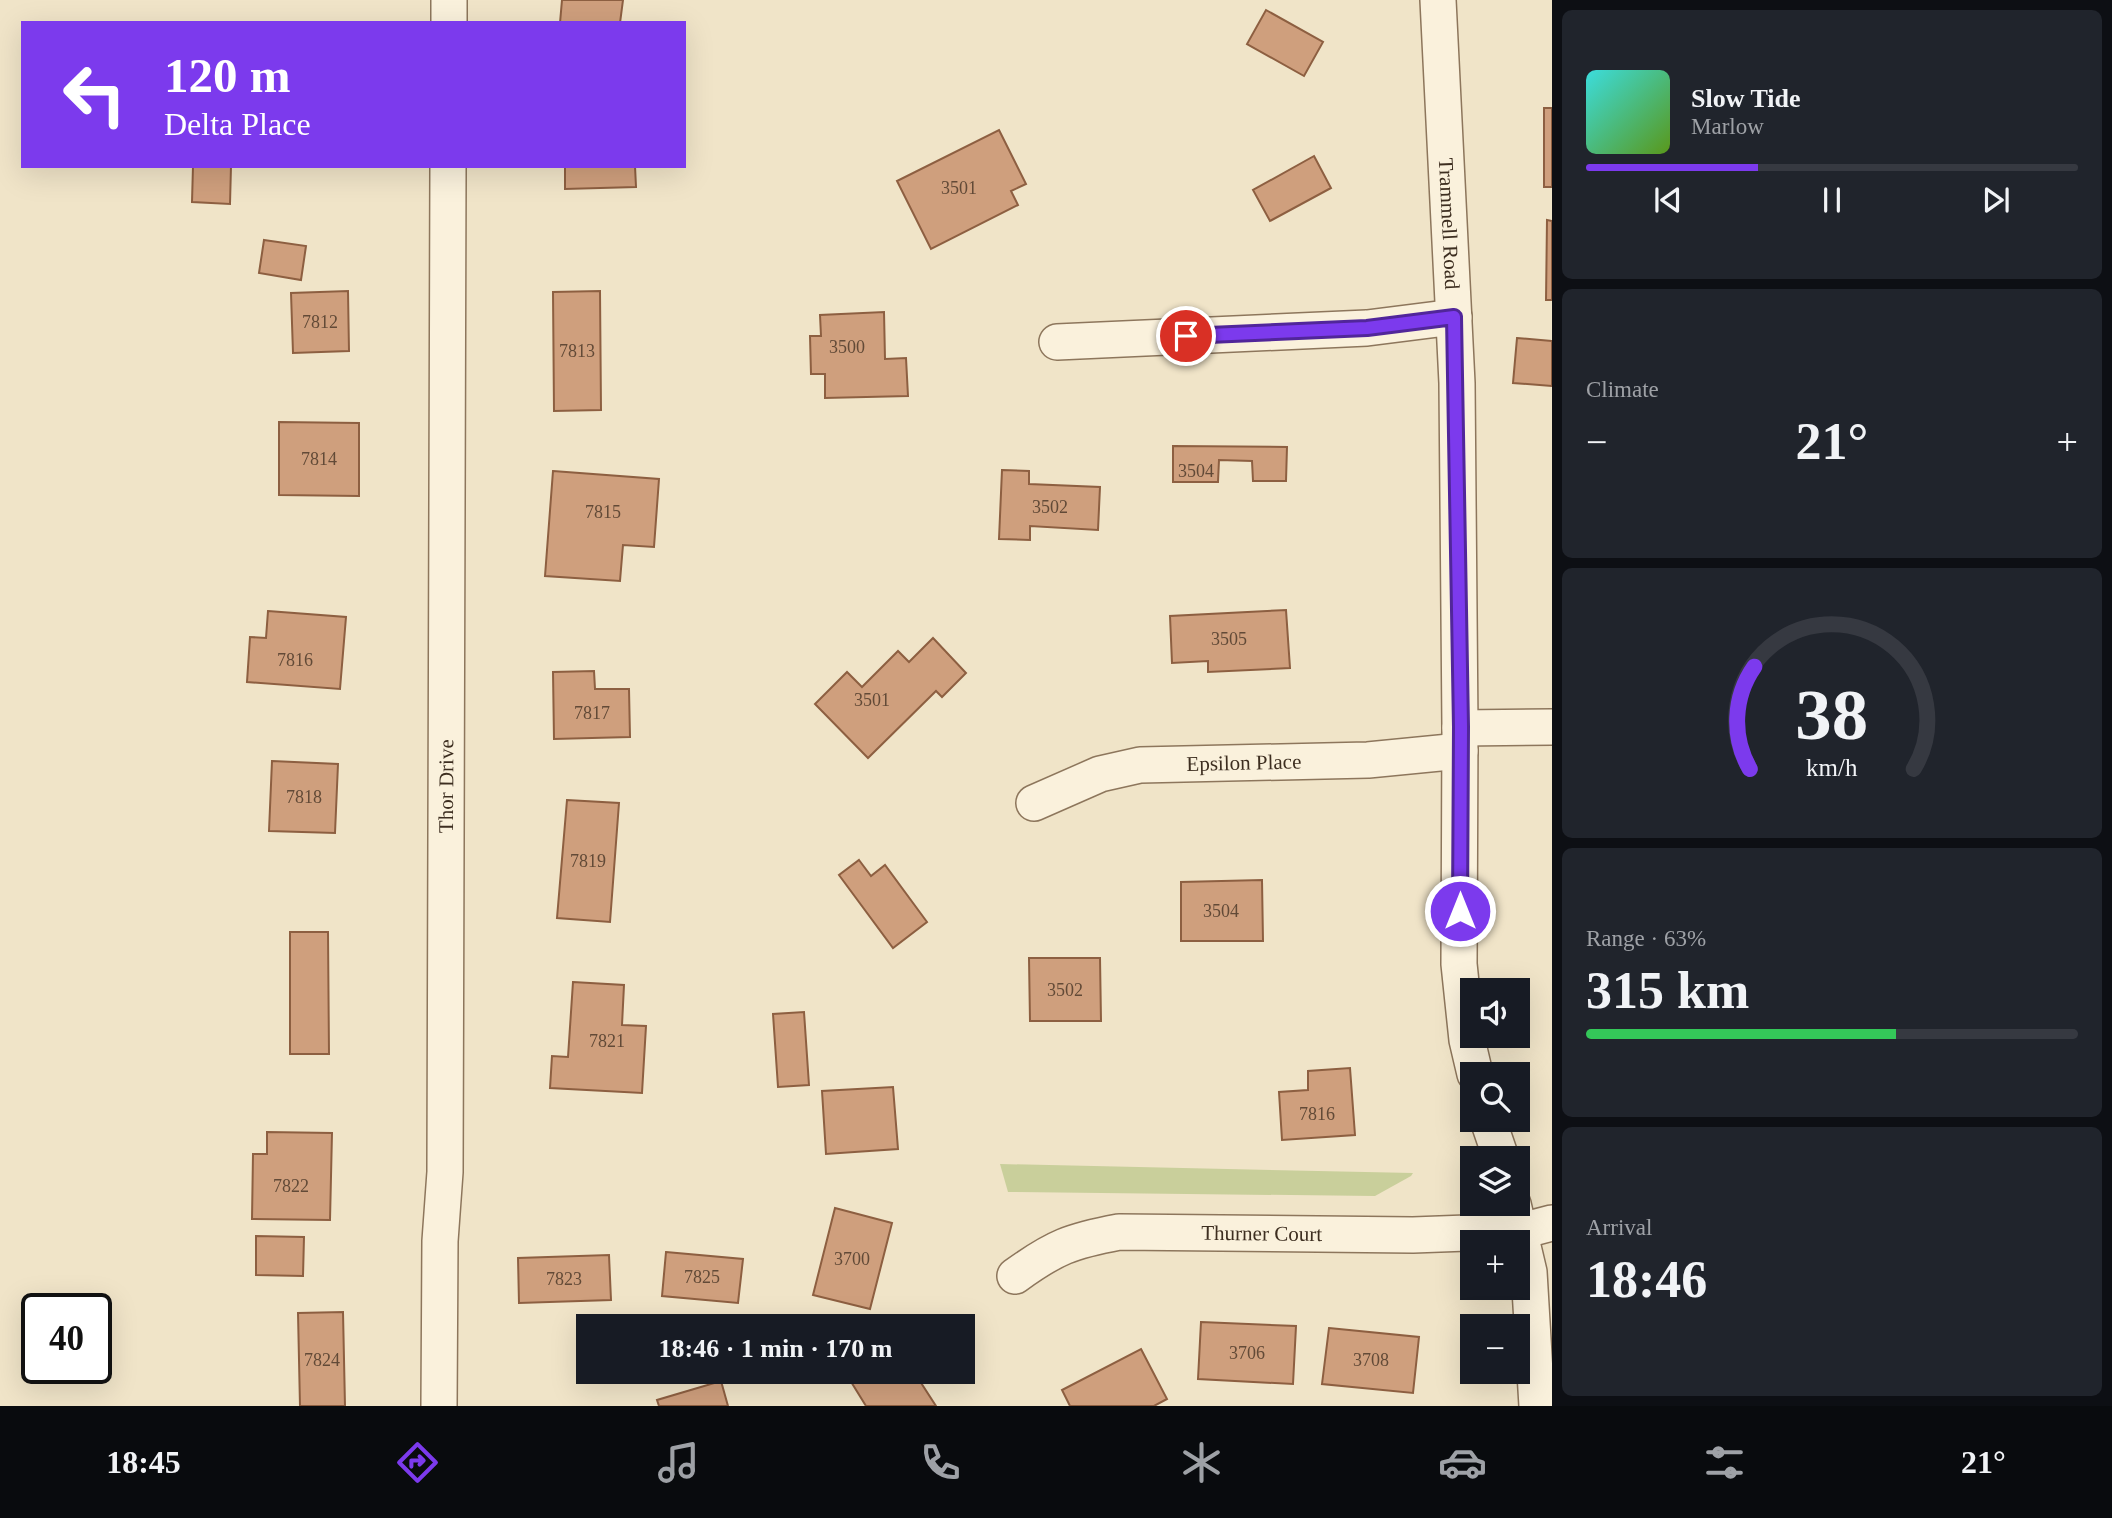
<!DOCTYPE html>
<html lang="en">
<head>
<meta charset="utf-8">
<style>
  :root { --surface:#171b24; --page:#20242c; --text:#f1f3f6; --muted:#9ea1a6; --line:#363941; --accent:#7c3aed }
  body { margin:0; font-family:Georgia,serif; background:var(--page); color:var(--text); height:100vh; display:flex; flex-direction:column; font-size:26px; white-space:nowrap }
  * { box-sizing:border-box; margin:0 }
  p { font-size:23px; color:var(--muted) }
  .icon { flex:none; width:38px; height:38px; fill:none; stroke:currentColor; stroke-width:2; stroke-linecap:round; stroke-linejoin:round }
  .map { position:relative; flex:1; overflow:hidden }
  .drawer { display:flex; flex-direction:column; gap:10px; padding:10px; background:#0d0f14; width:560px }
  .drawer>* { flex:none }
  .hud { position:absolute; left:21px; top:21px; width:665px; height:147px; border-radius:0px; box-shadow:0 7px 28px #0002; background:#7c3aed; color:#fff; overflow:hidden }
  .controls { position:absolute; left:1460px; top:978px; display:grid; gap:14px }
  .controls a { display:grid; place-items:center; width:70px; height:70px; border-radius:0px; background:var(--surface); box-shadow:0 7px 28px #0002; font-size:35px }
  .speed { position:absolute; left:21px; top:1293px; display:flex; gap:14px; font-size:35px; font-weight:700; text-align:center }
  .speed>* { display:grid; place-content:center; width:91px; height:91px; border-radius:50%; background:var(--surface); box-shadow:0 7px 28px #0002; line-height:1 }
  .speed .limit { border:4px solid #111; border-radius:10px; background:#fff; color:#111 }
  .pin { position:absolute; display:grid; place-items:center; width:60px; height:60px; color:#fff; margin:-30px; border:4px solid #fff; border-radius:50%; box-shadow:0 2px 7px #0007 }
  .me { position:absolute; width:77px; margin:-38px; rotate:0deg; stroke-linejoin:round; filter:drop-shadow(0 0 5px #0008) }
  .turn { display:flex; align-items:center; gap:24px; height:147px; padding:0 28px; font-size:32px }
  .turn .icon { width:91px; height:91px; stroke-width:2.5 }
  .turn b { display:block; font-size:49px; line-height:60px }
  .big { font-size:52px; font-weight:600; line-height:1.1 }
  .drawer .tile { flex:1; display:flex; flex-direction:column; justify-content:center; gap:10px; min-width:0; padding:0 24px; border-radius:10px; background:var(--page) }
  .drawer .dial { align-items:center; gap:0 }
  .dial svg { height:182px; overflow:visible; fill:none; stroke:var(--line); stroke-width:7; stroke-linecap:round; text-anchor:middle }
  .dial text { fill:var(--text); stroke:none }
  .song { display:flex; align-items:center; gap:21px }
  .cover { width:84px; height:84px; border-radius:10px; background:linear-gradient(135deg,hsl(180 70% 55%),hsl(90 70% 35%)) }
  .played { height:7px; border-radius:4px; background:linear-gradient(90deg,var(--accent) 35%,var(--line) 35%) }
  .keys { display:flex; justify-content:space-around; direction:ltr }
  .heat { display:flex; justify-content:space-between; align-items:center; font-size:38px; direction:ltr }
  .charge { height:10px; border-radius:5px; background:linear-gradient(90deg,#34c759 63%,var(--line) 0) }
  .trip { position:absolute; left:576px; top:1314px; width:399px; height:70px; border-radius:0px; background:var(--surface); box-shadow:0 7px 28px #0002; font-weight:600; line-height:70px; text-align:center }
  .dock { display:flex; height:112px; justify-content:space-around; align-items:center; background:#090b0e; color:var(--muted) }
  .dock .icon { width:49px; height:49px }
  .dock .on { color:var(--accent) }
  .dock b { font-size:32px; color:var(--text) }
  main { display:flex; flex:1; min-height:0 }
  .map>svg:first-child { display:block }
  .green { fill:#c9cf9b }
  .building { fill:#cf9f7d; stroke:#8d5f41; stroke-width:2 }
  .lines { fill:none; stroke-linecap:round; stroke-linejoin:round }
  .minor-casing { stroke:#8d765c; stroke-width:38 }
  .minor { stroke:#faf1dc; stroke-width:35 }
  .route-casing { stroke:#51269a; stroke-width:18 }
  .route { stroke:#7c3aed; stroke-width:12 }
  .labels { text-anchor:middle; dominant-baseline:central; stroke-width:7; stroke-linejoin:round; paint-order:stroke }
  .number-label { font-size:18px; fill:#624a37 }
  .street-label { font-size:21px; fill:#3d2e20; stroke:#f7eed8 }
</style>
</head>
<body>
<main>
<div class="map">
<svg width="1552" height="1406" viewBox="0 0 1552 1406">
  <rect width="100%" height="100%" fill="#f0e4c8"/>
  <!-- green -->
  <polygon class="green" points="1000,1164 1413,1173 1411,1176 1375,1196 1008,1192"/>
  <!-- building -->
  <g class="building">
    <polygon points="562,0 623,0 620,23 560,23"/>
    <polygon points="1266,10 1323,42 1304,76 1247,44"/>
    <rect x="1544" y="108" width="8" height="79"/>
    <polygon points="999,130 1026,184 1011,191 1018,205 931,249 897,181"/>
    <polygon points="1314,156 1331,188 1270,221 1253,190"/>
    <polygon points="193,166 231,166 230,204 192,202"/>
    <polygon points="565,166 635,166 636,187 565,189"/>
    <polygon points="1547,220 1552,221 1552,300 1546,300"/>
    <polygon points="264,240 306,246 301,280 259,273"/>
    <polygon points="348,291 349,351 293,353 291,293"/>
    <polygon points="600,291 601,410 554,411 553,292"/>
    <polygon points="884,312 885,359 906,358 908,396 825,398 825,374 811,374 810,336 821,336 820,315"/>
    <polygon points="1517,338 1552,341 1552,386 1513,383"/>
    <polygon points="279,422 359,423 359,496 279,495"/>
    <polygon points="1173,446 1287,447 1286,481 1253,481 1252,461 1219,460 1218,482 1173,482"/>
    <polygon points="1002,470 1029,471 1029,484 1100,487 1098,530 1030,526 1030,540 999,539"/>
    <polygon points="553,471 659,479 654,547 623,545 620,581 545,576"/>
    <polygon points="1286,610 1290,668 1208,672 1208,661 1172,663 1170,616"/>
    <polygon points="268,611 346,617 340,689 247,682 250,637 266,638"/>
    <polygon points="933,638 966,673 942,697 936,691 868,758 815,704 847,672 862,687 898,651 909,662"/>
    <polygon points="594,671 595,689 629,689 630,737 554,739 553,672"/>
    <polygon points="272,761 338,764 335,833 269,831"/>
    <polygon points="567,800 619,803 610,922 557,918"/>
    <polygon points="859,860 871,876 885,865 927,922 893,948 839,875"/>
    <polygon points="1262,880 1263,941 1181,941 1181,882"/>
    <polygon points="290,932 328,932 329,1054 290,1054"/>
    <polygon points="1029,958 1100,958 1101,1021 1030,1021"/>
    <polygon points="573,982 624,985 622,1025 646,1026 642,1093 550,1088 552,1056 568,1057"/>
    <polygon points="804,1012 809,1085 778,1087 773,1014"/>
    <polygon points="1350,1068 1355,1135 1282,1140 1279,1092 1308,1090 1308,1071"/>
    <polygon points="893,1087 898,1149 826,1154 822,1091"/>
    <polygon points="267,1132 332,1133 330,1220 252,1219 253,1154 267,1154"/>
    <polygon points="835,1208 892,1223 870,1309 813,1295"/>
    <polygon points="256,1236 304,1237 303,1276 256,1275"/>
    <polygon points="666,1252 743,1259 738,1303 662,1296"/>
    <polygon points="609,1255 611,1300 519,1303 518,1258"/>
    <polygon points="343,1312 345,1406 300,1406 298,1313"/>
    <polygon points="1201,1322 1296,1326 1293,1384 1198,1379"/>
    <polygon points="1329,1328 1419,1337 1413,1393 1322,1384"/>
    <polygon points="1141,1349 1167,1399 1154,1406 1070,1406 1062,1390"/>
    <polygon points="845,1372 914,1372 936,1406 866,1406"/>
    <polygon points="721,1381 728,1406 659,1406 657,1400"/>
  </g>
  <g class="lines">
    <defs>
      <g id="minor">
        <path id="s1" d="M 1438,0 L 1457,383 L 1460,728 L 1459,964 L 1467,1040 L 1475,1074"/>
        <polyline points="449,23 449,0"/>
        <polyline points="1057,342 1367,328 1454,317"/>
        <polyline points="1460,728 1552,727"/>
        <path id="s2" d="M 1034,803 L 1100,774 L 1140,765 L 1368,760 L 1460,751"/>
        <polyline points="1488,1120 1501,1158"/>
        <polyline points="1513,1204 1529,1272 1537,1406"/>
        <path id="s3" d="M 1015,1276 C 1055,1247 1071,1241 1119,1232 L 1413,1235 L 1521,1231 L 1552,1223"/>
        <path id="s4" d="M 439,1406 L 440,1241 L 445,1172 L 448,166"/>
      </g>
    </defs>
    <!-- minor casing -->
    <use href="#minor" class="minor-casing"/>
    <!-- minor -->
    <use href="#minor" class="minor"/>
  </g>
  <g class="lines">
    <defs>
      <polyline id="route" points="1186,336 1367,328 1454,317 1461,727 1460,911"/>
    </defs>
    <!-- route casing -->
    <use href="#route" class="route-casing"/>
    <!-- route -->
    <use href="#route" class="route"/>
  </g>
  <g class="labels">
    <!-- number labels -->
    <g class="number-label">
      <text x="959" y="188">3501</text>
      <text x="320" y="322">7812</text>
      <text x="847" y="347">3500</text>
      <text x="577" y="351">7813</text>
      <text x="319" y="459">7814</text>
      <text x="1196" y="471">3504</text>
      <text x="1050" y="507">3502</text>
      <text x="603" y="512">7815</text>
      <text x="1229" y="639">3505</text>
      <text x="295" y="660">7816</text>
      <text x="872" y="700">3501</text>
      <text x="592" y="713">7817</text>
      <text x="304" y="797">7818</text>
      <text x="588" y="861">7819</text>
      <text x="1221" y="911">3504</text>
      <text x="1065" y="990">3502</text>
      <text x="607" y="1041">7821</text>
      <text x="1317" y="1114">7816</text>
      <text x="291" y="1186">7822</text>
      <text x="852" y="1259">3700</text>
      <text x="702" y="1277">7825</text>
      <text x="564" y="1279">7823</text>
      <text x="1247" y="1353">3706</text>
      <text x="322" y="1360">7824</text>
      <text x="1371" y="1360">3708</text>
    </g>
    <!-- street labels -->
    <g class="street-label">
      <text stroke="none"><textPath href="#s1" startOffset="224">Trammell Road</textPath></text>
      <text stroke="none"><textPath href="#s2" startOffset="217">Epsilon Place</textPath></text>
      <text stroke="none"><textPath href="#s4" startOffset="620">Thor Drive</textPath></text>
      <text stroke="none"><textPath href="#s3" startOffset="257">Thurner Court</textPath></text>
    </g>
  </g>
</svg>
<div class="controls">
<a><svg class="icon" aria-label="sound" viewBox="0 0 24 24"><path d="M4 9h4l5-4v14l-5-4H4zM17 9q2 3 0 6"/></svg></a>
<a><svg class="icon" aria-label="search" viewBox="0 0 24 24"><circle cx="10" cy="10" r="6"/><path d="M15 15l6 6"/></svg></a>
<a><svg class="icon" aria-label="layers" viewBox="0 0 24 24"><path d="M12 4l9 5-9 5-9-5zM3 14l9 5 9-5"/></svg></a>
<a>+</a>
<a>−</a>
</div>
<div class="speed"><div class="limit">40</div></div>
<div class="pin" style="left:1186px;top:336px;background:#d93025"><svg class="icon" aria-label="arrive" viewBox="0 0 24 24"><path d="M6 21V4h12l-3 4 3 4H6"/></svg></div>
<svg class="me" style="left:1460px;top:911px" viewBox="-20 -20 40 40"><circle r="17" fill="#7c3aed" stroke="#fff" stroke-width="3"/><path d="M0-11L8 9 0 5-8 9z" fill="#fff"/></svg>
<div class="trip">18:46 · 1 min · 170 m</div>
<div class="hud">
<div class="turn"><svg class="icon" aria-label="left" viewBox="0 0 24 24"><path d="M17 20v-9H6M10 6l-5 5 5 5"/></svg><div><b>120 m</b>Delta Place</div></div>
</div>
</div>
<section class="drawer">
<div class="tile">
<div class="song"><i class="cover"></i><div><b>Slow Tide</b><p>Marlow</p></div></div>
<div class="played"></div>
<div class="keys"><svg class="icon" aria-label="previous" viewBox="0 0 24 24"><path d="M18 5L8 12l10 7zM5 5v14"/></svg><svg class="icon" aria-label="pause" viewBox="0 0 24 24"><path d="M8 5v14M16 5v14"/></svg><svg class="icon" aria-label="next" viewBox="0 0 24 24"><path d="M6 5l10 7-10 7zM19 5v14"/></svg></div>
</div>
<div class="tile"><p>Climate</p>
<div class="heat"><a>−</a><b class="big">21°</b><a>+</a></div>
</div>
<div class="tile dial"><svg viewBox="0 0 100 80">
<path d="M14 69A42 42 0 1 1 86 69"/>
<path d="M14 69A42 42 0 0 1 16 24" stroke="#7c3aed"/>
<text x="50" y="56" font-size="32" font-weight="700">38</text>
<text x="50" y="72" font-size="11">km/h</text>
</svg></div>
<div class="tile"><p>Range · 63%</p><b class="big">315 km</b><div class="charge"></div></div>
<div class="tile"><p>Arrival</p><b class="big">18:46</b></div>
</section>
</main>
<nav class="dock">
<b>18:45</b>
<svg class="icon on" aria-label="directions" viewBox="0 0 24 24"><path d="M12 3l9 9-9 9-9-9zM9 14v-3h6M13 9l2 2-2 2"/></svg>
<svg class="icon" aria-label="music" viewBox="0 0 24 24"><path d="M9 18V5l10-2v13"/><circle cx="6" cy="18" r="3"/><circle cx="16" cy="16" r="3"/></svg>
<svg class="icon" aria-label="phone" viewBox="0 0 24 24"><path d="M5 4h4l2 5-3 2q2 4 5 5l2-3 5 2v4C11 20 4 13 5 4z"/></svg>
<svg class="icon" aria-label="climate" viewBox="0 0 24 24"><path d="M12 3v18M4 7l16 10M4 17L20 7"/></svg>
<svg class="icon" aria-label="car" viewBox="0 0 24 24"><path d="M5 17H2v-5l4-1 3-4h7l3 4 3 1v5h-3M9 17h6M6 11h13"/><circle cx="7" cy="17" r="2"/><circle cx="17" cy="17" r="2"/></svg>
<svg class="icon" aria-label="filters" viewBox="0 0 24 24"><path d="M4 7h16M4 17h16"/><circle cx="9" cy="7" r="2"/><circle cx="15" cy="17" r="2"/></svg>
<b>21°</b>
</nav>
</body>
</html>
